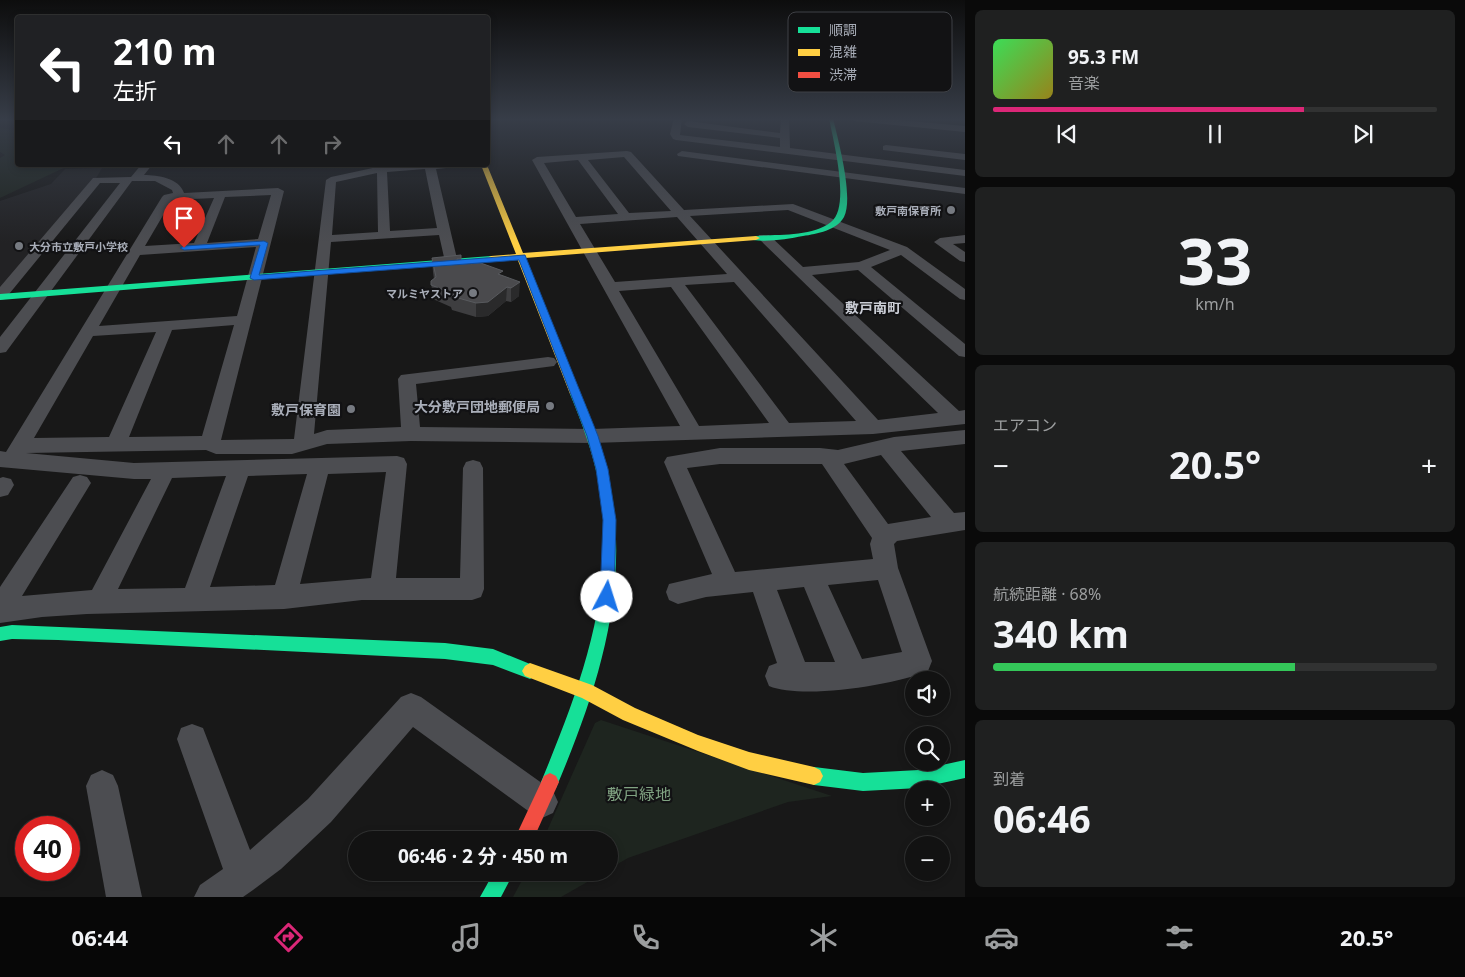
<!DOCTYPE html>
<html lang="ja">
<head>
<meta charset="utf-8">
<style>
  :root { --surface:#121212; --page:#1f2020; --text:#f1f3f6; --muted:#9c9e9f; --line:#313232; --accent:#db2777 }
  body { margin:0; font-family:"Noto Sans","Noto Sans JP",sans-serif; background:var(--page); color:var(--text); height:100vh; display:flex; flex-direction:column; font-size:19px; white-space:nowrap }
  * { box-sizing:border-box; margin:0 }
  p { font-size:16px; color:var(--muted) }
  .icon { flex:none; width:28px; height:28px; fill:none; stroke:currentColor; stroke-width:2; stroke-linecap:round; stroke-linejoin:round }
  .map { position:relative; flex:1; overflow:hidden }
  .side { display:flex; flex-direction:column; gap:10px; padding:10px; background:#0a0a0a; width:500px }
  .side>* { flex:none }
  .top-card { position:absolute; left:15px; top:15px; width:475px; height:152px; border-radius:5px; box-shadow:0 2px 8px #0003,0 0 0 1px var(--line); background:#202124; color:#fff; overflow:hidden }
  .fabs { position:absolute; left:905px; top:671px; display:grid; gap:10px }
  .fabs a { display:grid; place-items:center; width:45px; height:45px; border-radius:50%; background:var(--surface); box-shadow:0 2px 8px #0003,0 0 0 1px var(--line); font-size:25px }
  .speed { position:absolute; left:15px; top:816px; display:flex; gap:10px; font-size:25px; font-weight:700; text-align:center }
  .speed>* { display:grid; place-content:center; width:65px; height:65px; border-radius:50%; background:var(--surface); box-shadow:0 2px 8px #0003,0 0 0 1px var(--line); line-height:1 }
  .speed .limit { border:8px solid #d22; background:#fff; color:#111 }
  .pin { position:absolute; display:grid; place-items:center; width:42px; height:42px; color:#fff; margin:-51px -21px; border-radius:50% 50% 50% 0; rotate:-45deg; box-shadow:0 0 5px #0007 }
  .pin .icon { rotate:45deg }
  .me { position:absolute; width:55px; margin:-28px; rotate:5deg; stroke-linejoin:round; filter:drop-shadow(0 0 4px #0008) }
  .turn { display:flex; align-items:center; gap:18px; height:105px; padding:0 15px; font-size:22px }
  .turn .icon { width:65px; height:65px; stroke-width:2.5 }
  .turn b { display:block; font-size:35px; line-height:42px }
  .lanes { display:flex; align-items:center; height:48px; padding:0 15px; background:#0003; justify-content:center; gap:25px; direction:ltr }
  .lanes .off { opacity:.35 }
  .big { font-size:38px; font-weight:700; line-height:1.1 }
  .side .card { flex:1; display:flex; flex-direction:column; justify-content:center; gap:8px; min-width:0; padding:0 18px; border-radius:8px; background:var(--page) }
  .side .dial { align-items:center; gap:0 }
  .dial b { font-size:65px; line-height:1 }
  .song { display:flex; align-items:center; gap:15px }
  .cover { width:60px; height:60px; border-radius:8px; background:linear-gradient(135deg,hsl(130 70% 55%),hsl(50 70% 35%)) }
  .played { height:5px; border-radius:2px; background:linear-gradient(90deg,var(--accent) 70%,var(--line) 70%) }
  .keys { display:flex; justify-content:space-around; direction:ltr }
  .heat { display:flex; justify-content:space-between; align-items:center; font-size:28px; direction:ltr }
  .charge { height:8px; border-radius:4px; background:linear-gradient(90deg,#34c759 68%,var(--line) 0) }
  .trip { position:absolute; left:348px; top:831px; width:270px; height:50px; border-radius:25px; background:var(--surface); box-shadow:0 2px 8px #0003,0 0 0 1px var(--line); font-weight:700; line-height:50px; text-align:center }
  .tabs { display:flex; height:80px; justify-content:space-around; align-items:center; background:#070707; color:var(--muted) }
  .tabs .icon { width:35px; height:35px }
  .tabs .on { color:var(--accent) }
  .tabs b { font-size:22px; color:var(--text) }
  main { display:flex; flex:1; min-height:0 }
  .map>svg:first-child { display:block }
  .built { fill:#222224 }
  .green { fill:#1e251f }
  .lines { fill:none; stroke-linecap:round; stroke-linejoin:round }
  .street { fill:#4c4d51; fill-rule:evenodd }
  .fast { fill:#16e098; fill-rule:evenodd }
  .slow { fill:#ffcf43; fill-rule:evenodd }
  .jam { fill:#f24e42; fill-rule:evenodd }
  .wall { fill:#3e3e40 }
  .shaded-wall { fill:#2a2a2b }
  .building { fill:#4a4a4d; stroke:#585a5e }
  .route { fill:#1a73e8; stroke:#114b97 }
  .poi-dot { fill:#767a81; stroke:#121214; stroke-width:2 }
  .labels { text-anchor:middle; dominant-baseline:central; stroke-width:4.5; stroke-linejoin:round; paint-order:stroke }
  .far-poi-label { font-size:11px; font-weight:bold; fill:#a9aeb9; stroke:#121214; text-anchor:end }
  .far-quarter-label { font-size:14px; font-weight:bold; fill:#cacdd5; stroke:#121214 }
  .poi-label { font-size:14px; font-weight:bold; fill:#a9aeb9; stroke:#121214; text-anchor:end }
  .near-park-label { font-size:16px; fill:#80a382; stroke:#121214 }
  .key { fill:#121214; stroke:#3f4146; stroke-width:1 }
  .key-label { font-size:14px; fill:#a9aeb9 }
</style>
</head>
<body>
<main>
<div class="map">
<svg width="965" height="897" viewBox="0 0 965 897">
  <rect width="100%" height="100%" fill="#181818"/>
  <!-- built -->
  <polygon class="built" points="102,168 95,180 0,290 0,201 51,184 65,169"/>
  <!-- green -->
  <g class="green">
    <polygon points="0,128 17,130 18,165 70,165 0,198 0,158 5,155 0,152"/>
    <polygon points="601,720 832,796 788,802 628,858 609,869 609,840 543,840 595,723"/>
    <polygon points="526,873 603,873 561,897 513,897"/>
  </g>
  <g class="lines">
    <!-- street -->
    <g class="street">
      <polygon points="674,118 682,118 680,135 780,147 780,138 688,127 684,124 688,121 780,133 781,118 789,118 790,148 965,170 965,176 676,140 673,139 670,134"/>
      <polygon points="850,118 876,118 965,126 965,132 854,121"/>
      <polygon points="886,145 965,154 965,160 883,150 883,146"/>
      <path d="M 627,151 L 631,152 L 684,210 L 793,204 L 907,247 L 965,289 L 965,300 L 960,299 L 901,255 L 871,267 L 965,344 L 965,357 L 959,356 L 858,270 L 812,275 L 959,411 L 965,410 L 965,424 L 873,434 L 592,443 L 411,441 L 327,444 L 292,454 L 216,454 L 206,450 L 26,453 L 134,463 L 397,456 L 404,458 L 407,464 L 396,578 L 460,578 L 463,468 L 466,462 L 473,460 L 480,462 L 483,468 L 484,589 L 481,597 L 472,600 L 362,600 L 284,609 L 87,614 L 42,617 L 0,623 L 0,587 L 73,477 L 80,475 L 87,477 L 91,483 L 22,596 L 92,590 L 151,479 L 134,479 L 0,467 L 0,451 L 6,452 L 162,197 L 164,195 L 173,193 L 172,190 L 155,181 L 132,181 L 6,352 L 0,353 L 0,337 L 120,183 L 100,183 L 5,299 L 0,300 L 0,287 L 93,178 L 131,177 L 141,165 L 152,165 L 144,175 C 158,175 179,178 184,193 L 278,188 L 284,191 L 221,440 L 294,439 L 326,180 L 331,177 L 382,166 L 451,165 L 446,168 L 436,169 L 458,263 L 456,266 L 446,266 L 439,235 L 331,242 L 314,434 L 327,430 L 401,427 L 398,379 L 401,375 L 548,357 L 554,358 L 557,362 L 554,366 L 416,384 L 420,427 L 592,429 L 680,426 L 532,160 L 537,157 ZM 624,157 L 671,211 L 629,213 L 588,160 ZM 578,160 L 618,214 L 576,217 L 544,163 ZM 425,169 L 437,228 L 390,231 L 387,172 ZM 377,173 L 378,232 L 332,235 L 336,182 ZM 271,195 L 258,239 L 207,243 L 225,197 ZM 214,198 L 194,243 L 145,246 L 172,200 ZM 788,210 L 890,250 L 859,262 L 803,267 L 769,235 L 759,235 L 758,238 L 938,413 L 878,420 L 690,216 ZM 677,217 L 727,274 L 615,282 L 580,224 ZM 256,247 L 237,316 L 99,326 L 140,255 ZM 734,282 L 856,421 L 789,423 L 685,285 ZM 671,287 L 769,423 L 699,426 L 619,291 ZM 234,325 L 202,436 L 129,437 L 172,330 ZM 156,332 L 109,437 L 34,438 L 93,336 ZM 386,472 L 371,578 L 300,584 L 328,474 ZM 307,474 L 275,585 L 210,587 L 248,476 ZM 226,476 L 185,588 L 118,589 L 172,478 Z"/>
      <polygon points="682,151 965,188 965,194 678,156 677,154"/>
      <polygon points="965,235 965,243 953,244 965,252 965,262 960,261 934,242 940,238"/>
      <path d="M 965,430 L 965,444 L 901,451 L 954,513 L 965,512 L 965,530 L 897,541 L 894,544 L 898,568 L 932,661 L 928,671 C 894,685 803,700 769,686 L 765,676 L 769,666 L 777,663 L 753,592 L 706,597 L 678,604 L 669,600 L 666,592 L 669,584 L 712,574 L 664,462 L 667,457 L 720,448 L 820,448 L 838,450 L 894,437 ZM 881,455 L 931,517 L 888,524 L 844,464 ZM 720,464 L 822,464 L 872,538 L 870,544 L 873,559 L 735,572 L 687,468 ZM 878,580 L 902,652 L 862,659 L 828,585 ZM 804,587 L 835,662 L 805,662 L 777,590 Z"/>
      <polygon points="3,477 11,479 14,485 8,495 0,497 0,478"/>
      <polygon points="411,693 421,697 553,791 558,802 553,813 542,818 531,813 413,727 331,822 281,869 253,890 243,897 194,897 200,885 223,869 177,739 181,728 192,724 203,728 250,850 308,799 401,697"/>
      <polygon points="102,770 113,775 118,786 142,897 106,897 86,786 91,775"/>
    </g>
    <!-- fast -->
    <g class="fast">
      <path d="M 829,118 L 833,118 C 838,140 854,197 844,217 C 837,230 817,234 803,236 C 788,239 769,242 753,240 L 752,238 L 756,236 C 779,234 812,237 831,222 C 851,207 833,140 829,118 Z"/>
      <polygon points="491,256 495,258 494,260 0,300 0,294"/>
      <path d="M 575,391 L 579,392 C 587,406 592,422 597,437 C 640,559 604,675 556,788 L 550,791 L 544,788 L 541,782 C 580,688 618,588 599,484 C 593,453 582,423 570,394 Z"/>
      <polygon points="12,625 445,643 493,649 535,666 538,671 535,676 530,679 493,665 445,659 58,640 12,639 0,641 0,627"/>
      <polygon points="965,760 965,778 919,788 863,791 814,785 808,782 805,776 808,770 814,767 863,773 919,770"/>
      <polygon points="494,872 514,872 501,897 480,897"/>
    </g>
    <!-- slow -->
    <g class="slow">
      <polygon points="481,165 487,165 523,253 756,236 760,238 756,240 525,258 580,394 575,397 570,394 517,258 491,260 487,258 491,256 516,254"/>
      <polygon points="530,663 592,685 635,708 698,735 749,752 814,767 820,770 823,776 820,782 814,785 749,770 698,751 623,720 582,698 525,676 522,671 525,666"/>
    </g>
    <!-- jam -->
    <polygon class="jam" points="550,773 556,776 559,782 533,840 514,840 544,776"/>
  </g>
  <!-- wall -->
  <polygon class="wall" points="432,258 461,259 462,262 502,276 519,296 511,302 506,301 488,316 476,317 452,310 451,307 433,299 431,281 434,279 433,272"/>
  <!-- shaded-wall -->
  <g class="shaded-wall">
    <polygon points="520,282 519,296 511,302 511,288"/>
    <polygon points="507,287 506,301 488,316 476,317 476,303"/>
  </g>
  <!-- building -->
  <polygon class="building" points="461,255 461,259 457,259 458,263 465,261 472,264 475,261 503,271 498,274 520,282 511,288 507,287 488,302 476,303 451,296 454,294 431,285 431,281 436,277 432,258"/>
  <!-- sky -->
  <linearGradient id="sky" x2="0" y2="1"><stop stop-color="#0d0d0d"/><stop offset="0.49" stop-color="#373d48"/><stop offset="1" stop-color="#373d48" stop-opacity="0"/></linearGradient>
  <rect width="965" height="243" fill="url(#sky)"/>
  <!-- route -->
  <polygon class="route" points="264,241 268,243 259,275 525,255 598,436 608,469 616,520 614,597 612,602 607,604 602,602 600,597 603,520 596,469 587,436 519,260 254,280 250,278 260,245 184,250 180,248 184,246"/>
  <!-- markers -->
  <g class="poi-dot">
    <circle cx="951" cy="210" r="5"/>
    <circle cx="19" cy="246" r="5"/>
    <circle cx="473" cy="293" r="5"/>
    <circle cx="550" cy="406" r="5"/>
    <circle cx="351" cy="409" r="5"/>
  </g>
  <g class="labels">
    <!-- far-poi labels -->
    <g class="far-poi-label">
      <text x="941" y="210">敷戸南保育所</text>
      <text x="29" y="246" text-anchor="start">大分市立敷戸小学校</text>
      <text x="463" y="293">マルミヤストア</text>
    </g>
    <!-- far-quarter labels -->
    <g class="far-quarter-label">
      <text x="873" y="307">敷戸南町</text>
    </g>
    <!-- poi labels -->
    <g class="poi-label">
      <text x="540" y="406">大分敷戸団地郵便局</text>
      <text x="341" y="409">敷戸保育園</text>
    </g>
    <!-- near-park labels -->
    <g class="near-park-label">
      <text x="639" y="794">敷戸緑地</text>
    </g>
  </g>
  <!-- legend -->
  <rect x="788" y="12" width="164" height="80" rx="8" class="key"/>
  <rect x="798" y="27" width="22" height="6" fill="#16e098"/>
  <rect x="798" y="49" width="22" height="7" fill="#ffcf43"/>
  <rect x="798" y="72" width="22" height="6" fill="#f24e42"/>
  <g class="key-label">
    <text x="829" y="35">順調</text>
    <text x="829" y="57">混雑</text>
    <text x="829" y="80">渋滞</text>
  </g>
</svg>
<div class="fabs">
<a><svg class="icon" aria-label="sound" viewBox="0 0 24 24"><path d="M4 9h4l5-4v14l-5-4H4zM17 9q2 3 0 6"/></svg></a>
<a><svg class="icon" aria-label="search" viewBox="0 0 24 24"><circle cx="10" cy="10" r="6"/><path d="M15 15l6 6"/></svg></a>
<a>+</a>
<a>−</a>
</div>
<div class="speed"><div class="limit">40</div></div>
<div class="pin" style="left:184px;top:248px;background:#d93025"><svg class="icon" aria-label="arrive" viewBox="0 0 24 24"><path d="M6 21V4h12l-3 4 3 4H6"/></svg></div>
<svg class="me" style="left:607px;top:597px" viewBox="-20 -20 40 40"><circle r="19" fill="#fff"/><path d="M0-13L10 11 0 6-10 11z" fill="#1a73e8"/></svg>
<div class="trip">06:46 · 2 分 · 450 m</div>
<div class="top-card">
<div class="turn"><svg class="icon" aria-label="left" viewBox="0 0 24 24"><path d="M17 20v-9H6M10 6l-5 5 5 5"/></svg><div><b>210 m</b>左折</div></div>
<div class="lanes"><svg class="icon" aria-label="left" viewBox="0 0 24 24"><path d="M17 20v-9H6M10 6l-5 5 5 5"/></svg><svg class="icon off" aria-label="ahead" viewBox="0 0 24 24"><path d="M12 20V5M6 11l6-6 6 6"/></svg><svg class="icon off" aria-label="ahead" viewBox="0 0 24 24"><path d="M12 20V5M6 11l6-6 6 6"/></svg><svg class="icon off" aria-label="right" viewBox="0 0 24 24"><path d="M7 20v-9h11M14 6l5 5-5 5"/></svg></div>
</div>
</div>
<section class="side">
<div class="card">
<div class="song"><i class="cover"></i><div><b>95.3 FM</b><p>音楽</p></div></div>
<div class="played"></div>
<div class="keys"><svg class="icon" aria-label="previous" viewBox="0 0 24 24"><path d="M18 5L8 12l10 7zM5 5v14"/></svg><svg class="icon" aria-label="pause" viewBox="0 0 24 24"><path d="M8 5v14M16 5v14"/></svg><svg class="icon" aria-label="next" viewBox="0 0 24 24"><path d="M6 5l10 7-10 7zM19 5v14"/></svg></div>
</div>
<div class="card dial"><b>33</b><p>km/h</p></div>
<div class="card"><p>エアコン</p>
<div class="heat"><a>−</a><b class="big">20.5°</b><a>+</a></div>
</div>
<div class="card"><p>航続距離 · 68%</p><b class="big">340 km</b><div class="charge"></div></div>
<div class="card"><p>到着</p><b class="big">06:46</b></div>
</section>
</main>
<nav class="tabs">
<b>06:44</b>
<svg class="icon on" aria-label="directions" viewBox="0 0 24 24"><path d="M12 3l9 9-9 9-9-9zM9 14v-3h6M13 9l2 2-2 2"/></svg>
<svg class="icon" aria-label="music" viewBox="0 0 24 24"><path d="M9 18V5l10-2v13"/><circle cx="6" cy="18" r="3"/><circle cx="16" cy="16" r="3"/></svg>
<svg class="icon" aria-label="phone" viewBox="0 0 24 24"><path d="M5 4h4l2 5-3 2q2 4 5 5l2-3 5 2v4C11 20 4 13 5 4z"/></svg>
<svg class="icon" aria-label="climate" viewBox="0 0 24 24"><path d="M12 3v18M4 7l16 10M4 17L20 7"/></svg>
<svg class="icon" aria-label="car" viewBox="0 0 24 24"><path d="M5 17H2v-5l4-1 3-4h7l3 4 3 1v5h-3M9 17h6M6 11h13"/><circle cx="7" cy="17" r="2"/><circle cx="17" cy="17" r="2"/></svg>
<svg class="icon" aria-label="filters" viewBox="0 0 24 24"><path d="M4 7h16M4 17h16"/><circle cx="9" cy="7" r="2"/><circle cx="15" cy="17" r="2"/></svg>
<b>20.5°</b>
</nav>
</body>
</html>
